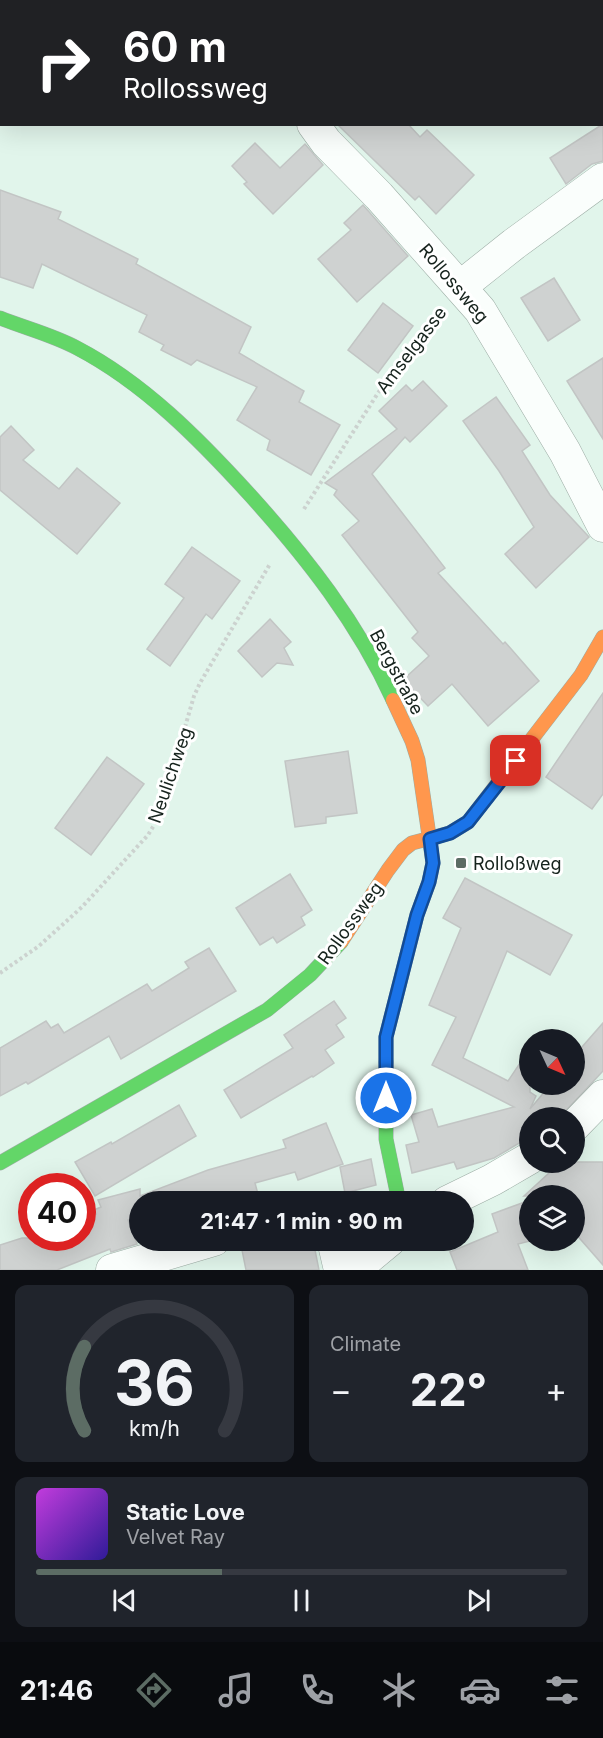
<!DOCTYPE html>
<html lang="en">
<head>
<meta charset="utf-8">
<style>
  :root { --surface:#171b24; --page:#20242c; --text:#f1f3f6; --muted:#9ea1a6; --line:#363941; --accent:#5c6c64 }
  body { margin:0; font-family:Inter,sans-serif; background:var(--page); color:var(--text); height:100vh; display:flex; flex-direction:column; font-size:22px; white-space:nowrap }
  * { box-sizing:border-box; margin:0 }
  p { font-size:20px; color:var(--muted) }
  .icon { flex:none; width:33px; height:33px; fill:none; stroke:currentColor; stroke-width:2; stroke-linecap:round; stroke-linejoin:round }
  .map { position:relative; height:1270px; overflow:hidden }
  .details { display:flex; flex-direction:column; gap:15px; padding:15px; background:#0d0f14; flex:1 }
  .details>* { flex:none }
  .guide { position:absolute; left:0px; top:0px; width:603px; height:126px; box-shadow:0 6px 24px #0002; background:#202124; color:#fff; overflow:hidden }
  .needle { width:39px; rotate:134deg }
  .buttons { position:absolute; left:519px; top:1029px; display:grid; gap:12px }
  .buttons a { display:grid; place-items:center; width:66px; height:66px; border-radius:50%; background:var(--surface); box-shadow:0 6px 24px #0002; font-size:30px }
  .speed { position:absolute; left:18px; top:1173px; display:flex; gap:12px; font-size:30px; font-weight:700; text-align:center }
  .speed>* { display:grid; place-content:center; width:78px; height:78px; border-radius:50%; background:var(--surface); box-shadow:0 6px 24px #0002; line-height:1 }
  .speed .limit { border:9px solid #d22; background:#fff; color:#111 }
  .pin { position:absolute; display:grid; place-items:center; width:51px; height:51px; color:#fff; margin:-26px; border-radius:12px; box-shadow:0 3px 9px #0006 }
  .me { position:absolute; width:66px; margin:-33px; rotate:0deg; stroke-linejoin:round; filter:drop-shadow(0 0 4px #0008) }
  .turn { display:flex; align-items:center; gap:21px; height:126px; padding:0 24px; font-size:27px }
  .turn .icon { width:78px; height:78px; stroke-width:2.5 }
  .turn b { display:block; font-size:42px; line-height:51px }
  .big { font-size:45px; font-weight:700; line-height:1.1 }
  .details .widget { flex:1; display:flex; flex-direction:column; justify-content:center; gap:9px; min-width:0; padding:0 21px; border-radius:12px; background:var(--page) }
  .details .dial { align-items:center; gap:0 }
  .dial svg { height:156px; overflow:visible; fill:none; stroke:var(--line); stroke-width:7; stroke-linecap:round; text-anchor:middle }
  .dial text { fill:var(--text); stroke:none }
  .song { display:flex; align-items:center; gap:18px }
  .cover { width:72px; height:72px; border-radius:9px; background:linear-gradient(135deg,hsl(290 70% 55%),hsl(250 70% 35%)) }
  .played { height:6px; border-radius:3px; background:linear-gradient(90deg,var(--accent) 35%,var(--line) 35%) }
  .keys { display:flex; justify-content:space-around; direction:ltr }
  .heat { display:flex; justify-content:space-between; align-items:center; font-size:33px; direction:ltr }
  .details .tiles { flex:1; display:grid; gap:15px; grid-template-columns:1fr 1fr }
  .widget:last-child { grid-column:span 2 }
  .trip { position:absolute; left:129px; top:1191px; width:345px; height:60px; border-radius:30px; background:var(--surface); box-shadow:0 6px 24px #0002; font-weight:700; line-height:60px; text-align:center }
  .tab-bar { display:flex; height:96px; justify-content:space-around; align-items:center; background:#090b0e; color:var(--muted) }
  .tab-bar .icon { width:42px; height:42px }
  .tab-bar .on { color:var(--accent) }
  .tab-bar b { font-size:27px; color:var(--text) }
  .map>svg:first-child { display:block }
  .building { fill:#cfd2d1; stroke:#c2c5c4; stroke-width:1.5 }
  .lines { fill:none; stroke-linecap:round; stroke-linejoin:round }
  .street-casing { stroke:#9caca4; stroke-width:33 }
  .fast-casing { stroke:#9caca4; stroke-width:15 }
  .slow-casing { stroke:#9caca4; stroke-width:15 }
  .path { stroke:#ccd2cf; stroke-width:4; stroke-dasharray:3 3; stroke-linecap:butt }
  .street { stroke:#fafefc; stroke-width:32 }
  .fast { stroke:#63d668; stroke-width:14 }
  .slow { stroke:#ff974d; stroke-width:14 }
  .route-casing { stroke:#114b97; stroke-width:15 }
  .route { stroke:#1a73e8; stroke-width:10 }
  .poi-dot { fill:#5c6c64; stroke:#fff; stroke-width:2 }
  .labels { text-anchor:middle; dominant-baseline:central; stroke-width:6; stroke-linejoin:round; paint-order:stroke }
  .street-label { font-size:18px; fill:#15221c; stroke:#fff }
  .poi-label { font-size:18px; fill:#15221c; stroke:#fff; text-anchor:start }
</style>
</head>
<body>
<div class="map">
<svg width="603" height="1270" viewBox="0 0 603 1270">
  <rect width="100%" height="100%" fill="#e1f5eb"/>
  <!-- building -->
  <g class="building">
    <polygon points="337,124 408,124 420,137 427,130 474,175 436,214 419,196 415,200"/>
    <polygon points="603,124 603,161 592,164 566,184 550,158"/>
    <polygon points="255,143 280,168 305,144 323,165 273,214 244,184 247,182 232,166"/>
    <polygon points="0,190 61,212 58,219 138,259 136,264 251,327 239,353 304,391 299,402 340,425 311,475 267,450 270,440 237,420 257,387 197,360 191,365 161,350 164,345 139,332 147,315 42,264 33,288 0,277"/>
    <polygon points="363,205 408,256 357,302 318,259 351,230 344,223"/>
    <polygon points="554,278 580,320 548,341 521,298"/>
    <polygon points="383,303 413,326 378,373 348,350"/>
    <polygon points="603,358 603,439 567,381"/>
    <polygon points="423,381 447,406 410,442 405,437 372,474 445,568 438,573 503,644 505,642 539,681 488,726 452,684 428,706 406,683 404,679 429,656 412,638 418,632 342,535 359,521 334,495 337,490 325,483 397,429 379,411 406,385 412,391"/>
    <polygon points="496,397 530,445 522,451 550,495 589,537 536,588 505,554 534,527 499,471 463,421"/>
    <polygon points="11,426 34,450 23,460 59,489 77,468 120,503 77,554 0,490 0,437"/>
    <polygon points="192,547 240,581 212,619 206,614 170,666 147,649 184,598 165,584"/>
    <polygon points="270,619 291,642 284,648 293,665 277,663 262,677 238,651"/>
    <polygon points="603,693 603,794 592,809 546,777"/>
    <polygon points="348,751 357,813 326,817 326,823 295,827 285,761"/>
    <polygon points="107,757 144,784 91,855 55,828"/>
    <polygon points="290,874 312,910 301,917 305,925 277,943 273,937 260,945 236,908"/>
    <polygon points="465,878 572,935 550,975 507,951 463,1058 508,1081 530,1048 530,1092 536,1096 530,1109 551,1084 574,1084 574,1056 603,1023 603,1071 559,1118 530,1118 530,1140 521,1142 494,1158 457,1169 454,1162 412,1173 406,1145 419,1142 411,1115 432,1109 438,1127 514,1107 432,1065 456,1017 429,1005 461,928 443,918"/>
    <polygon points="209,948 236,991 121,1059 109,1036 28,1084 26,1082 0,1096 0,1048 46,1021 51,1028 58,1024 64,1033 147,984 152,991 189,968 185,962"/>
    <polygon points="334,1001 346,1018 336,1025 344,1037 325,1050 334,1063 313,1077 312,1076 241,1118 224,1090 293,1048 284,1035"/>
    <polygon points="179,1105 196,1136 95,1196 75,1162 111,1142 112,1144"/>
    <polygon points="326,1123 343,1164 298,1180 295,1172 255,1183 260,1202 211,1202 209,1195 187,1202 140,1202 140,1216 128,1220 137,1244 111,1252 110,1249 57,1270 0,1270 0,1245 22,1238 82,1238 82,1219 96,1214 94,1210 101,1207 98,1200 140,1189 140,1196 208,1170 286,1148 283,1140"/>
    <polygon points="371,1159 376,1185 345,1193 340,1167"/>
    <polygon points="561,1162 603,1162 603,1265 574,1232 574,1196 524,1196"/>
    <polygon points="530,1200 530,1241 518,1244 528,1270 457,1270 450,1252 498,1232 492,1214"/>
    <polygon points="240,1240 313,1240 319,1270 246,1270"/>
  </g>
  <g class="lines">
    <defs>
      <g id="street">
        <polyline points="221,0 222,2"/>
        <polyline points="0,97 1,97"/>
        <polyline points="313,124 326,142 379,196 480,310 565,452 603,526"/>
        <polyline points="460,287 514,244 603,179"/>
        <polyline points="574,1126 603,1096"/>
        <polyline points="447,1202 492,1180 530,1158"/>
        <polyline points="333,1240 340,1270"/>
        <polyline points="112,1270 214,1240"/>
        <polyline points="354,1270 390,1240"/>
      </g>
      <g id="fast">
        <path d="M 0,318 C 25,328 53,335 77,348 C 144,383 199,439 250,495 C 306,557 358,623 393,700"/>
        <polyline points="386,1062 386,1139 399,1202"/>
        <polyline points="0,1163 267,1010 310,975 341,942"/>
      </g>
      <g id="slow">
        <polyline points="341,942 388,870 403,850 412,843 450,833 468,822 581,675 603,637"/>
        <polyline points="386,1062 386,1037 417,915 429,882 433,863 418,760 412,741 393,700"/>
      </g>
    </defs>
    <!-- street casing -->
    <use href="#street" class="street-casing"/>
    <!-- fast casing -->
    <use href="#fast" class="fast-casing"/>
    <!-- slow casing -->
    <use href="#slow" class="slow-casing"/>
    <!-- path -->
    <g class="path">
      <polyline points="65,2 66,0"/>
      <polyline points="304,509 378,393 440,309"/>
      <polyline points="0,973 39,946 82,907 148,835 159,817 194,696 200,683 270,564"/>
    </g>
    <!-- street -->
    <use href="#street" class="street"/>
    <!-- fast -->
    <use href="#fast" class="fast"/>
    <!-- slow -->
    <use href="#slow" class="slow"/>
  </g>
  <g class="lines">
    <defs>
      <polyline id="route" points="386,1098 386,1037 417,915 429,882 433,863 430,839 450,833 468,822 516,761"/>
    </defs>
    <!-- route casing -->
    <use href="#route" class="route-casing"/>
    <!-- route -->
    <use href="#route" class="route"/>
  </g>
  <!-- markers -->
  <rect class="poi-dot" x="455" y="857" width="12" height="12" rx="3"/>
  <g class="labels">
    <!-- street labels -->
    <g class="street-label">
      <text transform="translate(454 283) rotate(50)">Rollossweg</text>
      <text transform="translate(411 350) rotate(-53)">Amselgasse</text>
      <text transform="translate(397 672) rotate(62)">Bergstraße</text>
      <text transform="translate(170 775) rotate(-71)">Neulichweg</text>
      <text transform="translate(350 923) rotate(-54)">Rollossweg</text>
    </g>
    <!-- poi labels -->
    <g class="poi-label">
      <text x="473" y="863">Rolloßweg</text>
    </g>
  </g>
</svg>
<div class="buttons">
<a><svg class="needle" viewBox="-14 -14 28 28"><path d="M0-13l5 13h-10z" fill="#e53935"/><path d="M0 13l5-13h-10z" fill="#9ea1a6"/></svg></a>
<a><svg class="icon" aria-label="search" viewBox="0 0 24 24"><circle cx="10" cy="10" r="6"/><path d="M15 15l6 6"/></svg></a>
<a><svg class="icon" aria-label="layers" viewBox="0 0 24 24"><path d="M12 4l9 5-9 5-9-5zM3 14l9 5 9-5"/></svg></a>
</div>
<div class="speed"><div class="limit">40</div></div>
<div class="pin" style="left:516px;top:761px;background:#d93025"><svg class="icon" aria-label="arrive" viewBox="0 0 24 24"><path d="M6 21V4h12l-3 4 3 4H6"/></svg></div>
<svg class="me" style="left:386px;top:1098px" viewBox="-20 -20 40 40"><circle r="17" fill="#1a73e8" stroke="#fff" stroke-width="3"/><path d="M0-11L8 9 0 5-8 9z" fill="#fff"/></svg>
<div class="trip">21:47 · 1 min · 90 m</div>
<div class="guide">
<div class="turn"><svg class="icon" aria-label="right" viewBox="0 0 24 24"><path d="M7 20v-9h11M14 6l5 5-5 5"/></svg><div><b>60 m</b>Rollossweg</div></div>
</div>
</div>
<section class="details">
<div class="tiles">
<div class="widget dial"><svg viewBox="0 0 100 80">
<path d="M14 69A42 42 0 1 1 86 69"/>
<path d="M14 69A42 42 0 0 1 14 26" stroke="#5c6c64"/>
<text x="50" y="56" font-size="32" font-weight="700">36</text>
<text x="50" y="72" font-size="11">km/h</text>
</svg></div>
<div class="widget"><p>Climate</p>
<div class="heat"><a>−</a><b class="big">22°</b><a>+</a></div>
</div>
<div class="widget">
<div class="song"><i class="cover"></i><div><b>Static Love</b><p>Velvet Ray</p></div></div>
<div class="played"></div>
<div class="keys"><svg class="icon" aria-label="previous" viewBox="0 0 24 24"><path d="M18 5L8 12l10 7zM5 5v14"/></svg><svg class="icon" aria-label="pause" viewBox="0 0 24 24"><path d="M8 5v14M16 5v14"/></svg><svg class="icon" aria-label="next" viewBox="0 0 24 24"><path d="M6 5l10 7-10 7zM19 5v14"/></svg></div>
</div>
</div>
</section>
<nav class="tab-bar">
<b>21:46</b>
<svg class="icon on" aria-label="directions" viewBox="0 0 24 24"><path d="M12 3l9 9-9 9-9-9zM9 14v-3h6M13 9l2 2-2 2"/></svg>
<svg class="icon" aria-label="music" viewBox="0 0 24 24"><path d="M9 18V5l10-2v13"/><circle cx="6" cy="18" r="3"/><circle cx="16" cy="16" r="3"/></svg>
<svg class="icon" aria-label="phone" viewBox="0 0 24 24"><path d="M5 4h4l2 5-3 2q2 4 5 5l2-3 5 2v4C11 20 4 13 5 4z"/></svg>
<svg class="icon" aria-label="climate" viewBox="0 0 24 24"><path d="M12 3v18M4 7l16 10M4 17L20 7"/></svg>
<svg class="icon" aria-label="car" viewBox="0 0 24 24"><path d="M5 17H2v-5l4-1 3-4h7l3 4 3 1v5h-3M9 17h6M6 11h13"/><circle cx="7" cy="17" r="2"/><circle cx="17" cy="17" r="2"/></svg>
<svg class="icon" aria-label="filters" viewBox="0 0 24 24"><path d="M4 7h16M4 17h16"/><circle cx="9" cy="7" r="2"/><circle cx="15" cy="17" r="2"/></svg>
</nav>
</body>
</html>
